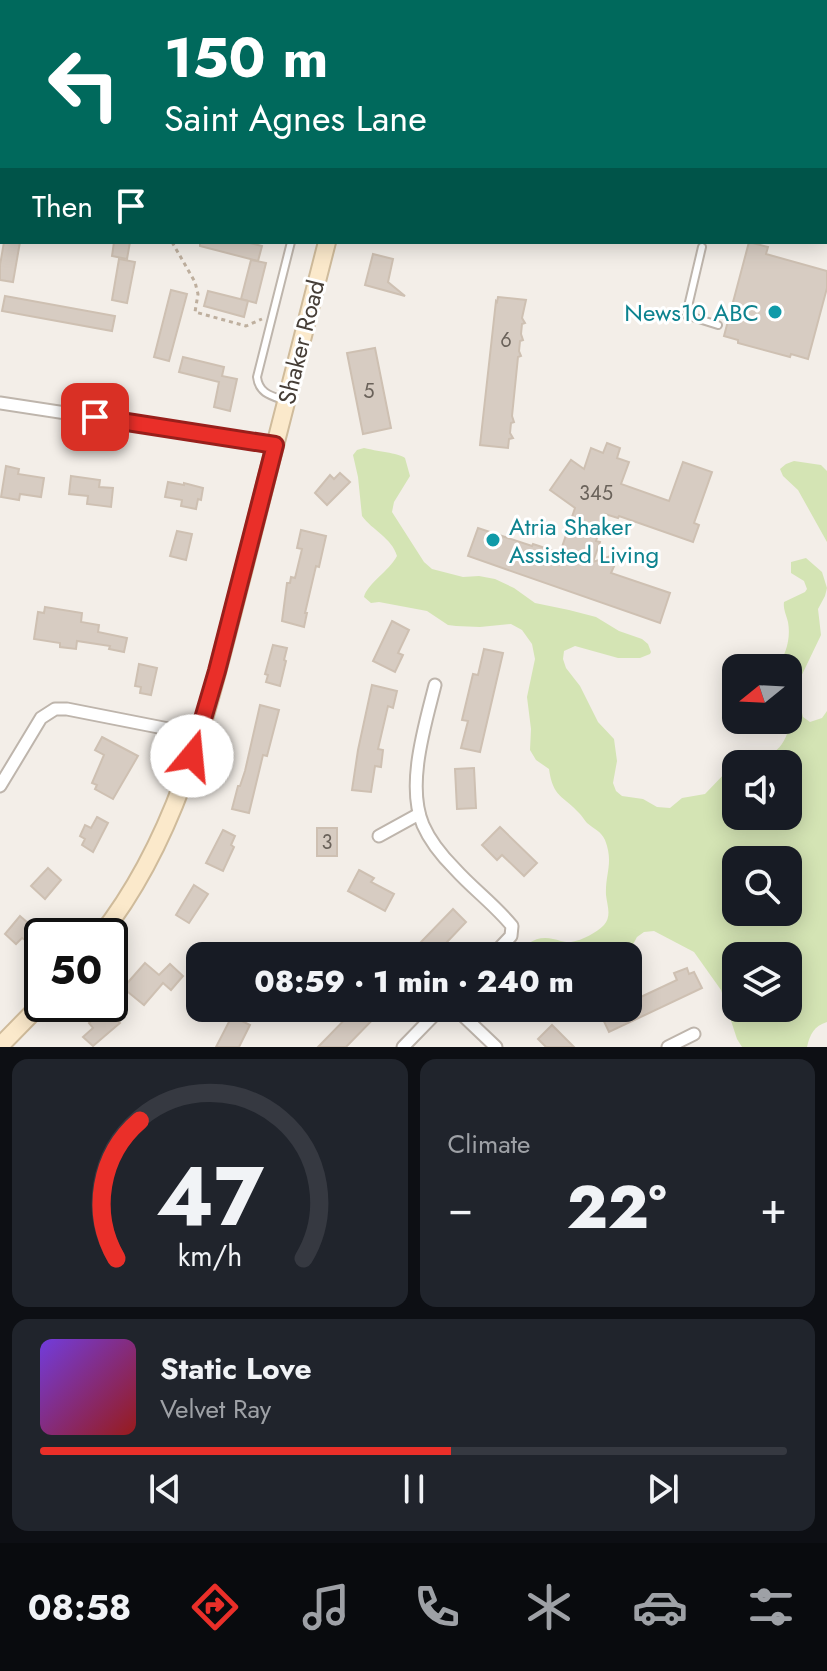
<!DOCTYPE html>
<html lang="en">
<head>
<meta charset="utf-8">
<style>
  :root { --surface:#171b24; --page:#20242c; --text:#f1f3f6; --muted:#9ea1a6; --line:#363941; --accent:#ea2f29 }
  body { margin:0; font-family:Jost,sans-serif; background:var(--page); color:var(--text); height:100vh; display:flex; flex-direction:column; font-size:30px; white-space:nowrap }
  * { box-sizing:border-box; margin:0 }
  p { font-size:26px; color:var(--muted) }
  .icon { flex:none; width:44px; height:44px; fill:none; stroke:currentColor; stroke-width:2; stroke-linecap:round; stroke-linejoin:round }
  .map { position:relative; height:1047px; overflow:hidden }
  .details { display:flex; flex-direction:column; gap:12px; padding:12px; background:#0d0f14; flex:1 }
  .details>* { flex:none }
  .hud { position:absolute; left:0px; top:0px; width:828px; height:244px; box-shadow:0 4px 20px #0003; background:#00695c; color:#fff; overflow:hidden }
  .needle { width:52px; rotate:252deg }
  .tools { position:absolute; left:722px; top:654px; display:grid; gap:16px }
  .tools a { display:grid; place-items:center; width:80px; height:80px; border-radius:16px; background:var(--surface); box-shadow:0 4px 20px #0003; font-size:40px }
  .speed { position:absolute; left:24px; top:918px; display:flex; gap:16px; font-size:40px; font-weight:700; text-align:center }
  .speed>* { display:grid; place-content:center; width:104px; height:104px; border-radius:50%; background:var(--surface); box-shadow:0 4px 20px #0003; line-height:1 }
  .speed .limit { border:4px solid #111; border-radius:12px; background:#fff; color:#111 }
  .pin { position:absolute; display:grid; place-items:center; width:68px; height:68px; color:#fff; margin:-34px; border-radius:16px; box-shadow:0 4px 12px #0006 }
  .me { position:absolute; width:88px; margin:-44px; rotate:17deg; stroke-linejoin:round; filter:drop-shadow(0 0 6px #0008) }
  .turn { display:flex; align-items:center; gap:28px; height:168px; padding:0 32px; font-size:36px }
  .turn .icon { width:104px; height:104px; stroke-width:2.5 }
  .turn b { display:block; font-size:56px; line-height:68px }
  .then { display:flex; align-items:center; height:76px; padding:0 32px; background:#0003; gap:16px; font-size:30px }
  .big { font-size:60px; font-weight:800; line-height:1.1 }
  .details .card { flex:1; display:flex; flex-direction:column; justify-content:center; gap:12px; min-width:0; padding:0 28px; border-radius:16px; background:var(--page) }
  .details .dial { align-items:center; gap:0 }
  .dial svg { height:208px; overflow:visible; fill:none; stroke:var(--line); stroke-width:7; stroke-linecap:round; text-anchor:middle }
  .dial text { fill:var(--text); stroke:none }
  .song { display:flex; align-items:center; gap:24px }
  .cover { width:96px; height:96px; border-radius:12px; background:linear-gradient(135deg,hsl(260 70% 55%),hsl(0 70% 35%)) }
  .played { height:8px; border-radius:4px; background:linear-gradient(90deg,var(--accent) 55%,var(--line) 55%) }
  .keys { display:flex; justify-content:space-around; direction:ltr }
  .heat { display:flex; justify-content:space-between; align-items:center; font-size:44px; direction:ltr }
  .details .tiles { flex:1; display:grid; gap:12px; grid-template-columns:1fr 1fr }
  .card:last-child { grid-column:span 2 }
  .trip { position:absolute; left:186px; top:942px; width:456px; height:80px; border-radius:16px; background:var(--surface); box-shadow:0 4px 20px #0003; font-weight:800; line-height:80px; text-align:center }
  .tab-bar { display:flex; height:128px; justify-content:space-around; align-items:center; background:#090b0e; color:var(--muted) }
  .tab-bar .icon { width:56px; height:56px }
  .tab-bar .current { color:var(--accent) }
  .tab-bar b { font-size:36px; color:var(--text) }
  .map>svg:first-child { display:block }
  .green { fill:#d4e4b4; fill-rule:evenodd }
  .building { fill:#d7ccc2; stroke:#cec0b2; stroke-width:2 }
  .lines { fill:none; stroke-linecap:round; stroke-linejoin:round }
  .lane-casing { stroke:#beb5ac; stroke-width:10 }
  .street-casing { stroke:#beb5ac; stroke-width:15 }
  .secondary-casing { stroke:#cfbb9b; stroke-width:20 }
  .path { stroke:#beaf9e; stroke-width:3; stroke-dasharray:4 4; stroke-linecap:butt }
  .lane { stroke:#fff; stroke-width:6 }
  .street { stroke:#fff; stroke-width:11 }
  .secondary { stroke:#fbe9cb; stroke-width:16 }
  .route-casing { stroke:#981f1b; stroke-width:20 }
  .route { stroke:#ea2f29; stroke-width:14 }
  .culture-dot { fill:#0f9aa8; stroke:#fff; stroke-width:3 }
  .labels { text-anchor:middle; dominant-baseline:central; stroke-width:6; stroke-linejoin:round; paint-order:stroke }
  .number-label { font-size:20px; fill:#6a625a }
  .culture-label { font-size:24px; fill:#0d838f; stroke:#fff; text-anchor:end }
  .street-label { font-size:24px; fill:#463e37; stroke:#fff }
</style>
</head>
<body>
<div class="map">
<svg width="827" height="1047" viewBox="0 0 827 1047">
  <rect width="100%" height="100%" fill="#f3eee8"/>
  <!-- green -->
  <g class="green">
    <path d="M 364,448 C 375,451 399,453 405,458 L 410,476 L 394,502 L 392,512 L 424,562 L 432,569 L 463,577 L 479,576 L 495,579 L 514,588 L 535,603 L 569,610 L 596,617 L 619,631 L 642,639 L 648,644 L 651,652 L 650,654 L 640,658 L 618,658 L 575,646 L 564,651 L 563,659 L 566,668 L 580,686 L 598,722 L 614,739 L 617,761 L 613,783 L 616,791 L 622,796 L 643,799 L 657,807 L 670,808 L 682,798 L 705,794 L 727,771 L 736,769 L 736,816 L 788,816 L 788,764 L 744,764 C 765,756 780,756 788,731 L 784,720 L 788,720 L 788,668 L 777,668 C 786,654 791,639 788,622 C 786,614 783,609 784,602 L 805,592 L 807,589 L 804,581 L 791,573 L 791,562 L 806,558 L 822,572 L 827,588 L 825,596 L 818,609 L 821,635 L 798,683 L 798,696 L 803,717 L 810,722 L 822,718 L 827,711 L 827,1022 C 814,1026 810,1034 807,1047 L 742,1047 L 737,1039 L 721,990 L 694,952 L 654,931 L 644,932 L 637,937 L 630,950 L 624,956 L 609,954 L 600,956 L 518,956 C 524,943 538,935 553,939 C 559,940 565,943 571,942 C 583,940 596,933 604,925 C 612,916 607,905 606,895 C 605,873 614,863 605,840 C 601,831 594,829 587,823 C 585,821 582,816 580,814 C 563,795 553,798 549,769 L 536,760 L 530,750 L 531,729 L 527,697 L 535,659 L 532,644 L 522,630 L 511,624 L 480,627 L 456,626 L 448,625 L 427,611 L 379,602 L 371,603 L 364,597 C 367,584 389,571 397,556 C 392,538 372,530 362,516 L 358,477 L 353,455 L 357,450 ZM 736,860 L 788,860 L 788,912 L 736,912 ZM 736,956 L 788,956 L 788,1008 L 736,1008 Z"/>
    <polygon points="794,461 821,465 827,471 827,542 798,490 783,476 780,469 786,464"/>
  </g>
  <!-- building -->
  <g class="building">
    <polygon points="4,242 20,242 13,282 0,280 0,265"/>
    <polygon points="114,242 130,242 127,259 112,256"/>
    <polygon points="200,242 246,242 262,246 258,261 200,246"/>
    <polygon points="749,242 768,247 766,254 827,271 827,288 808,359 791,354 790,357 738,343 738,340 724,336"/>
    <polygon points="373,254 393,259 388,282 405,296 365,285"/>
    <polygon points="119,259 135,262 127,303 112,300"/>
    <polygon points="251,260 266,263 256,303 241,299"/>
    <polygon points="171,290 187,294 169,361 154,357"/>
    <polygon points="208,291 248,301 244,317 204,306"/>
    <polygon points="5,296 115,316 112,331 2,311"/>
    <polygon points="498,297 526,300 522,318 525,323 522,324 521,334 523,340 520,341 519,351 521,356 518,357 512,416 514,422 511,423 510,433 513,438 509,439 508,448 480,445 496,301 497,302"/>
    <polygon points="375,348 391,428 363,434 347,353"/>
    <polygon points="183,357 224,367 222,376 237,379 230,411 214,407 219,382 179,372"/>
    <polygon points="607,443 620,448 617,458 629,462 621,484 669,501 683,462 712,472 694,523 699,525 693,542 619,516 618,518 605,514 596,541 600,542 593,562 620,553 611,573 670,593 660,623 468,556 478,528 532,546 533,544 560,553 575,508 550,490 571,460 584,469 591,448 603,453"/>
    <polygon points="6,466 19,469 18,474 44,478 41,497 20,494 19,500 1,497"/>
    <polygon points="340,473 350,482 327,505 315,493 330,475 334,479"/>
    <polygon points="71,476 100,480 99,487 113,488 111,507 87,504 88,496 69,494"/>
    <polygon points="168,482 184,485 184,483 203,488 201,500 198,499 196,509 181,506 182,500 165,497"/>
    <polygon points="301,530 326,536 319,567 316,566 305,613 307,613 304,627 282,621 287,583 290,583 291,577 295,578 302,549 297,548"/>
    <polygon points="177,531 192,534 186,560 170,556"/>
    <polygon points="45,607 82,613 81,622 99,625 98,632 127,638 124,652 109,649 110,646 77,641 76,649 60,647 60,643 34,639 38,612 44,613"/>
    <polygon points="392,621 409,630 398,653 403,655 395,672 373,661"/>
    <polygon points="273,645 287,648 284,660 286,661 280,686 266,682 268,675 265,674"/>
    <polygon points="484,649 503,653 480,752 461,748 468,721 462,720 473,674 478,675"/>
    <polygon points="139,664 157,668 151,695 140,693 141,687 135,686"/>
    <polygon points="372,685 397,691 393,708 388,706 378,749 383,750 381,767 375,766 371,792 352,790 358,750"/>
    <polygon points="260,705 279,710 267,756 263,755 249,813 232,809 238,786 240,786 245,771"/>
    <polygon points="102,737 138,756 113,799 95,789 97,785 92,783 104,755 95,750"/>
    <polygon points="474,768 476,808 457,809 455,769"/>
    <polygon points="97,817 108,823 93,852 82,845 85,839 80,836 85,825 91,828"/>
    <polygon points="500,827 537,863 524,876 502,855 497,860 482,845"/>
    <rect x="317" y="828" width="20" height="28"/>
    <polygon points="223,830 235,836 231,845 234,847 223,871 206,863"/>
    <polygon points="48,868 61,880 45,899 31,886"/>
    <polygon points="359,870 374,878 371,882 394,894 385,911 348,891"/>
    <polygon points="194,885 208,894 189,923 176,915"/>
    <polygon points="453,909 466,922 447,942 450,945 439,956 434,956 421,942"/>
    <polygon points="20,916 35,929 25,940 22,938 16,944 5,934"/>
    <polygon points="145,963 159,975 170,964 183,976 171,990 163,983 144,1005 123,988"/>
    <polygon points="687,968 689,974 694,972 702,988 609,1032 601,1015 617,1008 628,1008 628,1003 677,980 674,973"/>
    <polygon points="356,1008 384,1008 346,1047 318,1047"/>
    <polygon points="109,1011 120,1023 93,1046 83,1037 93,1028 89,1023 99,1014 102,1018"/>
    <polygon points="232,1016 250,1025 239,1047 216,1047"/>
    <polygon points="552,1025 574,1047 546,1047 538,1039"/>
  </g>
  <g class="lines">
    <defs>
      <g id="lane">
        <polyline points="279,0 284,2"/>
        <polyline points="514,2 515,0"/>
        <polyline points="702,247 686,315 718,325"/>
        <path d="M 286,401 C 272,396 259,394 257,377 L 291,242"/>
      </g>
      <g id="street">
        <polyline points="0,156 2,156"/>
        <polyline points="0,403 275,445"/>
        <path d="M 435,685 C 425,725 406,785 423,825 C 430,841 443,857 455,869 C 473,889 495,905 512,926 L 511,936 L 492,956"/>
        <polyline points="0,786 41,718 55,709 67,709 199,735"/>
        <polyline points="379,836 419,814"/>
        <polyline points="455,1008 496,1047"/>
        <polyline points="403,1047 441,1008"/>
        <polyline points="668,1047 694,1034"/>
      </g>
      <g id="secondary">
        <polyline points="380,0 384,2"/>
        <polyline points="826,191 827,191"/>
        <path d="M 100,936 C 183,831 210,698 243,572 C 271,462 298,352 327,242"/>
        <polyline points="0,1046 42,1003"/>
      </g>
    </defs>
    <!-- lane casing -->
    <use href="#lane" class="lane-casing"/>
    <!-- street casing -->
    <use href="#street" class="street-casing"/>
    <!-- secondary casing -->
    <use href="#secondary" class="secondary-casing"/>
    <!-- path -->
    <polyline class="path" points="172,242 195,282 198,294 195,312 246,326 262,319"/>
    <!-- lane -->
    <use href="#lane" class="lane"/>
    <!-- street -->
    <use href="#street" class="street"/>
    <!-- secondary -->
    <use href="#secondary" class="secondary"/>
  </g>
  <g class="lines">
    <defs>
      <polyline id="route" points="95,417 275,445 217,671 192,756"/>
    </defs>
    <!-- route casing -->
    <use href="#route" class="route-casing"/>
    <!-- route -->
    <use href="#route" class="route"/>
  </g>
  <!-- markers -->
  <g class="culture-dot">
    <circle cx="775" cy="312" r="8"/>
    <circle cx="493" cy="540" r="8"/>
  </g>
  <g class="labels">
    <!-- number labels -->
    <g class="number-label">
      <text x="506" y="340">6</text>
      <text x="369" y="391">5</text>
      <text x="596" y="493">345</text>
      <text x="327" y="842">3</text>
    </g>
    <!-- culture labels -->
    <g class="culture-label">
      <text x="759" y="312">News10 ABC</text>
      <text x="509" y="526" text-anchor="start">Atria Shaker<tspan x="509" dy="28">Assisted Living</tspan></text>
    </g>
    <!-- street labels -->
    <g class="street-label">
      <text transform="translate(301 342) rotate(-76)">Shaker Road</text>
    </g>
  </g>
</svg>
<div class="tools">
<a><svg class="needle" viewBox="-14 -14 28 28"><path d="M0-13l5 13h-10z" fill="#e53935"/><path d="M0 13l5-13h-10z" fill="#9ea1a6"/></svg></a>
<a><svg class="icon" aria-label="sound" viewBox="0 0 24 24"><path d="M4 9h4l5-4v14l-5-4H4zM17 9q2 3 0 6"/></svg></a>
<a><svg class="icon" aria-label="search" viewBox="0 0 24 24"><circle cx="10" cy="10" r="6"/><path d="M15 15l6 6"/></svg></a>
<a><svg class="icon" aria-label="layers" viewBox="0 0 24 24"><path d="M12 4l9 5-9 5-9-5zM3 14l9 5 9-5"/></svg></a>
</div>
<div class="speed"><div class="limit">50</div></div>
<div class="pin" style="left:95px;top:417px;background:#d93025"><svg class="icon" aria-label="arrive" viewBox="0 0 24 24"><path d="M6 21V4h12l-3 4 3 4H6"/></svg></div>
<svg class="me" style="left:192px;top:756px" viewBox="-20 -20 40 40"><circle r="19" fill="#fff"/><path d="M0-13L10 11 0 6-10 11z" fill="#ea2f29"/></svg>
<div class="trip">08:59 · 1 min · 240 m</div>
<div class="hud">
<div class="turn"><svg class="icon" aria-label="left" viewBox="0 0 24 24"><path d="M17 20v-9H6M10 6l-5 5 5 5"/></svg><div><b>150 m</b>Saint Agnes Lane</div></div>
<div class="then">Then<svg class="icon" aria-label="arrive" viewBox="0 0 24 24"><path d="M6 21V4h12l-3 4 3 4H6"/></svg></div>
</div>
</div>
<section class="details">
<div class="tiles">
<div class="card dial"><svg viewBox="0 0 100 80">
<path d="M14 69A42 42 0 1 1 86 69"/>
<path d="M14 69A42 42 0 0 1 23 16" stroke="#ea2f29"/>
<text x="50" y="56" font-size="32" font-weight="700">47</text>
<text x="50" y="72" font-size="11">km/h</text>
</svg></div>
<div class="card"><p>Climate</p>
<div class="heat"><a>−</a><b class="big">22°</b><a>+</a></div>
</div>
<div class="card">
<div class="song"><i class="cover"></i><div><b>Static Love</b><p>Velvet Ray</p></div></div>
<div class="played"></div>
<div class="keys"><svg class="icon" aria-label="previous" viewBox="0 0 24 24"><path d="M18 5L8 12l10 7zM5 5v14"/></svg><svg class="icon" aria-label="pause" viewBox="0 0 24 24"><path d="M8 5v14M16 5v14"/></svg><svg class="icon" aria-label="next" viewBox="0 0 24 24"><path d="M6 5l10 7-10 7zM19 5v14"/></svg></div>
</div>
</div>
</section>
<nav class="tab-bar">
<b>08:58</b>
<svg class="icon current" aria-label="directions" viewBox="0 0 24 24"><path d="M12 3l9 9-9 9-9-9zM9 14v-3h6M13 9l2 2-2 2"/></svg>
<svg class="icon" aria-label="music" viewBox="0 0 24 24"><path d="M9 18V5l10-2v13"/><circle cx="6" cy="18" r="3"/><circle cx="16" cy="16" r="3"/></svg>
<svg class="icon" aria-label="phone" viewBox="0 0 24 24"><path d="M5 4h4l2 5-3 2q2 4 5 5l2-3 5 2v4C11 20 4 13 5 4z"/></svg>
<svg class="icon" aria-label="climate" viewBox="0 0 24 24"><path d="M12 3v18M4 7l16 10M4 17L20 7"/></svg>
<svg class="icon" aria-label="car" viewBox="0 0 24 24"><path d="M5 17H2v-5l4-1 3-4h7l3 4 3 1v5h-3M9 17h6M6 11h13"/><circle cx="7" cy="17" r="2"/><circle cx="17" cy="17" r="2"/></svg>
<svg class="icon" aria-label="filters" viewBox="0 0 24 24"><path d="M4 7h16M4 17h16"/><circle cx="9" cy="7" r="2"/><circle cx="15" cy="17" r="2"/></svg>
</nav>
</body>
</html>
